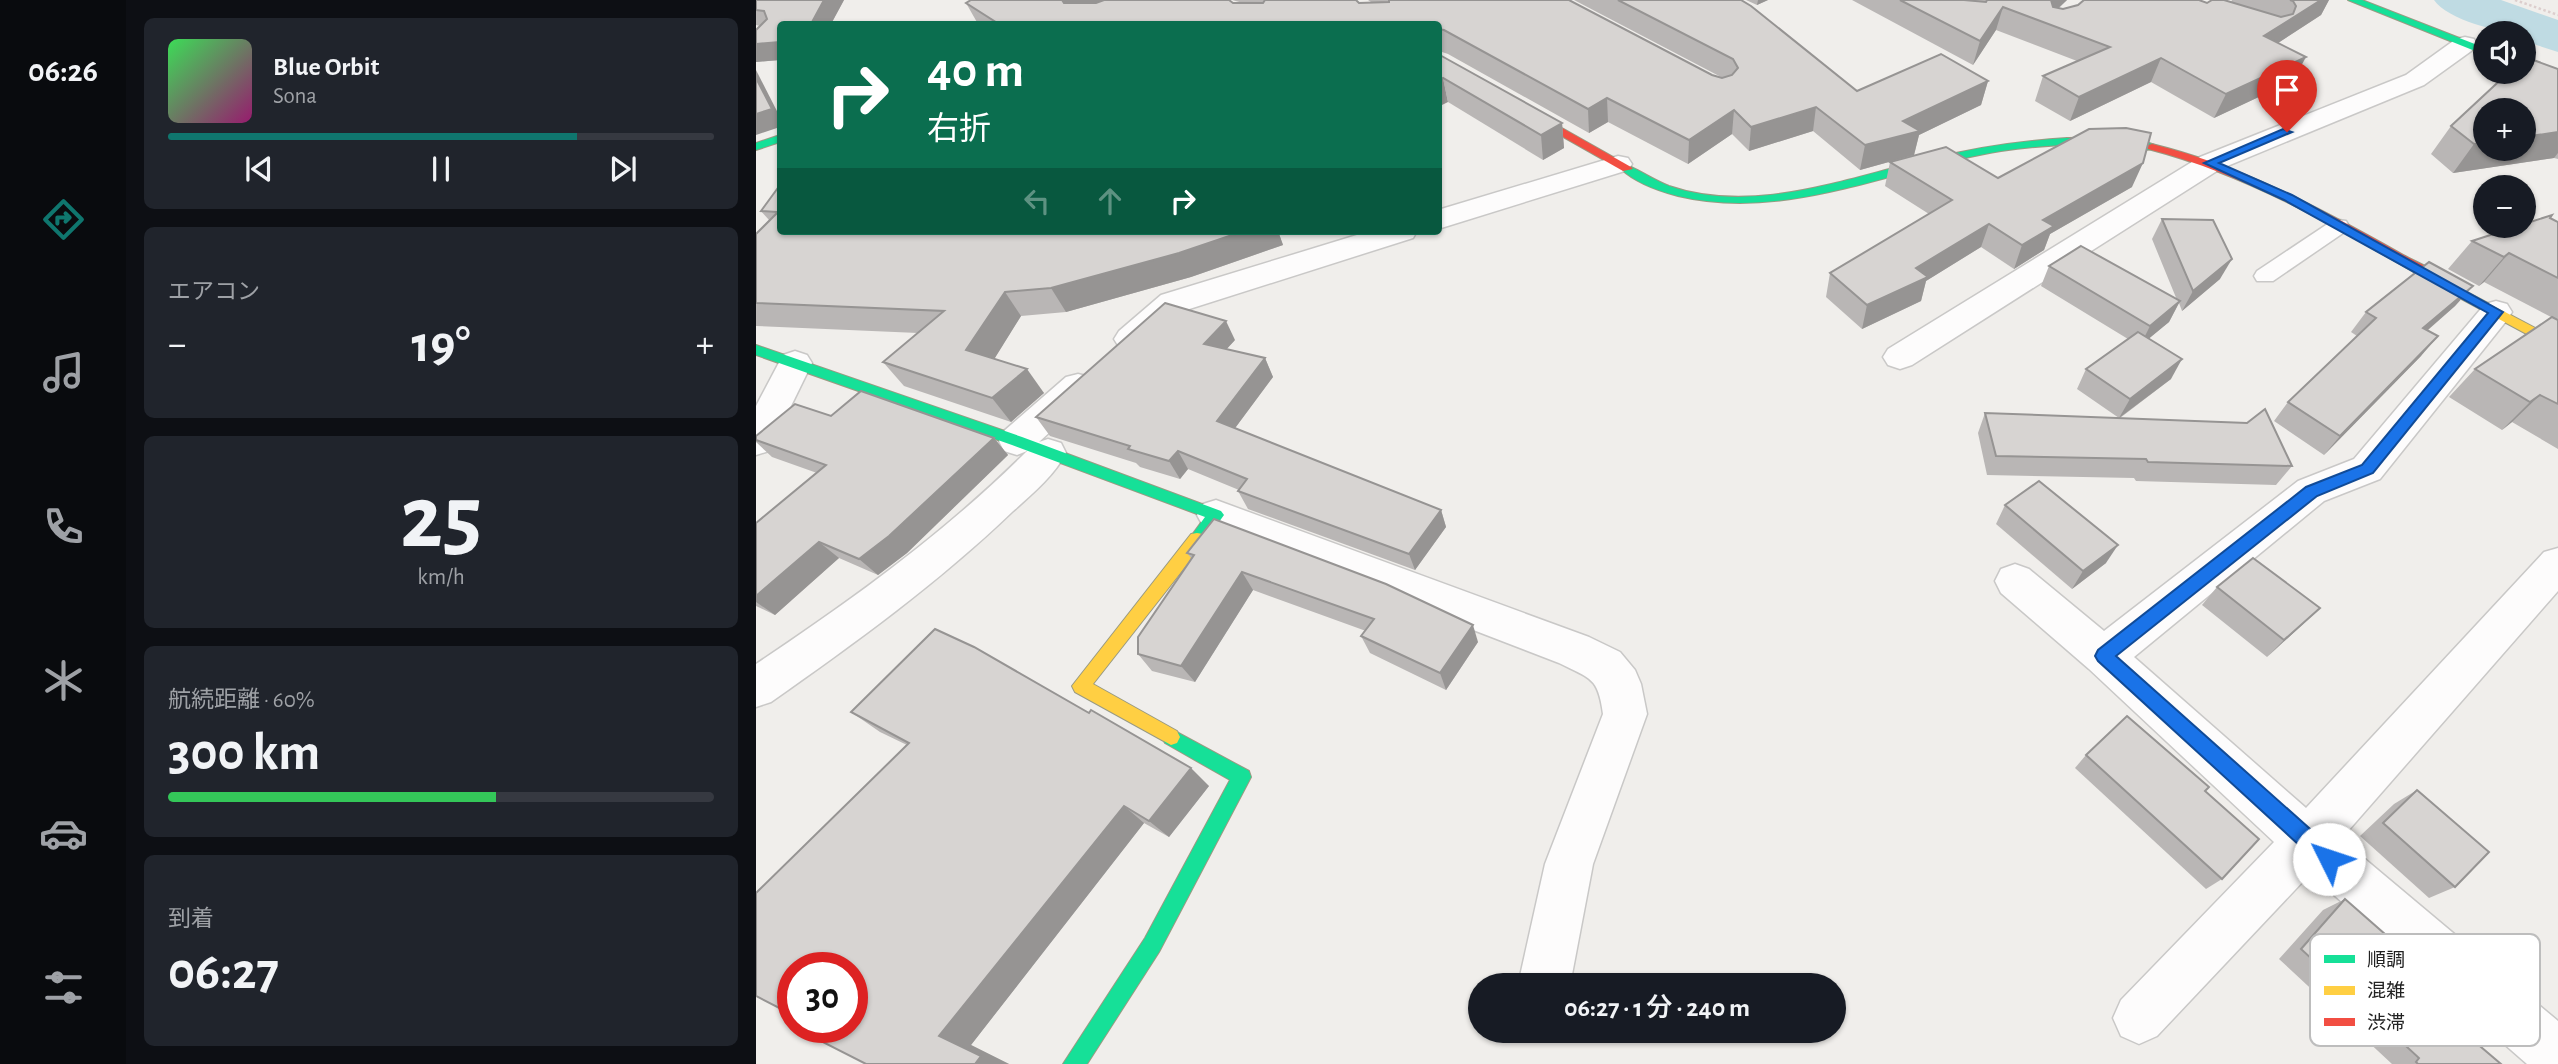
<!DOCTYPE html>
<html lang="ja">
<head>
<meta charset="utf-8">
<style>
  :root { --surface:#171b24; --page:#20242c; --text:#f1f3f6; --muted:#9ea1a6; --line:#363941; --accent:#0f766e }
  body { margin:0; font-family:"Alegreya Sans","Noto Sans JP",sans-serif; background:var(--page); color:var(--text); height:100vh; display:flex; flex-direction:column; font-size:26px; white-space:nowrap }
  * { box-sizing:border-box; margin:0 }
  p { font-size:23px; color:var(--muted) }
  .icon { flex:none; width:38px; height:38px; fill:none; stroke:currentColor; stroke-width:2; stroke-linecap:round; stroke-linejoin:round }
  .map { position:relative; flex:1; overflow:hidden }
  .panel { display:flex; flex-direction:column; gap:18px; padding:18px; background:#0d0f14; width:630px }
  .panel>* { flex:none }
  .top-card { position:absolute; left:21px; top:21px; width:665px; height:214px; border-radius:7px; box-shadow:0 2px 5px #0004; background:#0b6e4f; color:#fff; overflow:hidden }
  .buttons { position:absolute; left:1717px; top:21px; display:grid; gap:14px }
  .buttons a { display:grid; place-items:center; width:63px; height:63px; border-radius:50%; background:var(--surface); box-shadow:0 2px 5px #0004; font-size:35px }
  .speed { position:absolute; left:21px; top:952px; display:flex; gap:14px; font-size:35px; font-weight:700; text-align:center }
  .speed>* { display:grid; place-content:center; width:91px; height:91px; border-radius:50%; background:var(--surface); box-shadow:0 2px 5px #0004; line-height:1 }
  .speed .limit { border:10px solid #d22; background:#fff; color:#111 }
  .pin { position:absolute; display:grid; place-items:center; width:60px; height:60px; color:#fff; margin:-72px -30px; border-radius:50% 50% 50% 0; rotate:-45deg; box-shadow:0 0 7px #0007 }
  .pin .icon { rotate:45deg }
  .me { position:absolute; width:77px; margin:-38px; rotate:311deg; stroke-linejoin:round; filter:drop-shadow(0 0 5px #0008) }
  .turn { display:flex; align-items:center; gap:24px; height:147px; padding:0 35px; font-size:32px }
  .turn .icon { width:91px; height:91px; stroke-width:2.5 }
  .turn b { display:block; font-size:49px; line-height:60px }
  .lanes { display:flex; align-items:center; height:66px; padding:0 35px; background:#0003; justify-content:center; gap:35px; direction:ltr }
  .lanes .off { opacity:.35 }
  .big { font-size:52px; font-weight:600; line-height:1.1 }
  .panel .tile { flex:1; display:flex; flex-direction:column; justify-content:center; gap:10px; min-width:0; padding:0 24px; border-radius:10px; background:var(--page) }
  .panel .dial { align-items:center; gap:0 }
  .dial b { font-size:91px; line-height:1 }
  .song { display:flex; align-items:center; gap:21px }
  .cover { width:84px; height:84px; border-radius:10px; background:linear-gradient(135deg,hsl(130 70% 55%),hsl(320 70% 35%)) }
  .played { height:7px; border-radius:4px; background:linear-gradient(90deg,var(--accent) 75%,var(--line) 75%) }
  .keys { display:flex; justify-content:space-around; direction:ltr }
  .heat { display:flex; justify-content:space-between; align-items:center; font-size:38px; direction:ltr }
  .charge { height:10px; border-radius:5px; background:linear-gradient(90deg,#34c759 60%,var(--line) 0) }
  .trip { position:absolute; left:712px; top:973px; width:378px; height:70px; border-radius:35px; background:var(--surface); box-shadow:0 2px 5px #0004; font-weight:600; line-height:70px; text-align:center }
  main { display:flex; flex:1; min-height:0 }
  .dock { display:flex; flex-direction:column; width:126px; justify-content:space-around; align-items:center; background:#090b0e; color:var(--muted) }
  .dock .icon { width:49px; height:49px }
  .dock .current { color:var(--accent) }
  .dock b { font-size:32px; color:var(--text) }
  .map>svg:first-child { display:block }
  .lines { fill:none; stroke-linecap:round; stroke-linejoin:round }
  .river { fill:#bfdbe3; fill-rule:evenodd }
  .lane-casing { stroke:#c9c8c7; stroke-width:3 }
  .street-casing { stroke:#c9c8c7; stroke-width:3 }
  .fast-casing { stroke:#999a82; stroke-width:2 }
  .slow-casing { stroke:#999a82; stroke-width:2 }
  .jam-casing { stroke:#999a82; stroke-width:2 }
  .path { stroke:#dccecd; stroke-width:2.5; stroke-dasharray:2.5 2.5; stroke-linecap:butt }
  .lane { fill:#fdfcfc; fill-rule:evenodd }
  .street { fill:#fdfcfc; fill-rule:evenodd }
  .fast { fill:#16e098; fill-rule:evenodd }
  .slow { fill:#ffcf43; fill-rule:evenodd }
  .jam { fill:#f24e42; fill-rule:evenodd }
  .wall { fill:#b9b6b5 }
  .shaded-wall { fill:#969493 }
  .building { fill:#d7d4d2; stroke:#969493; stroke-width:2 }
  .route { fill:#1a73e8; stroke:#114b97; stroke-width:2 }
  .key { fill:#fff; stroke:#bdbdbd; stroke-width:2 }
  .key-label { font-size:19px; fill:#222 }
</style>
</head>
<body>
<main>
<nav class="dock">
<b>06:26</b>
<svg class="icon current" aria-label="directions" viewBox="0 0 24 24"><path d="M12 3l9 9-9 9-9-9zM9 14v-3h6M13 9l2 2-2 2"/></svg>
<svg class="icon" aria-label="music" viewBox="0 0 24 24"><path d="M9 18V5l10-2v13"/><circle cx="6" cy="18" r="3"/><circle cx="16" cy="16" r="3"/></svg>
<svg class="icon" aria-label="phone" viewBox="0 0 24 24"><path d="M5 4h4l2 5-3 2q2 4 5 5l2-3 5 2v4C11 20 4 13 5 4z"/></svg>
<svg class="icon" aria-label="climate" viewBox="0 0 24 24"><path d="M12 3v18M4 7l16 10M4 17L20 7"/></svg>
<svg class="icon" aria-label="car" viewBox="0 0 24 24"><path d="M5 17H2v-5l4-1 3-4h7l3 4 3 1v5h-3M9 17h6M6 11h13"/><circle cx="7" cy="17" r="2"/><circle cx="17" cy="17" r="2"/></svg>
<svg class="icon" aria-label="filters" viewBox="0 0 24 24"><path d="M4 7h16M4 17h16"/><circle cx="9" cy="7" r="2"/><circle cx="15" cy="17" r="2"/></svg>
</nav>
<section class="panel">
<div class="tile">
<div class="song"><i class="cover"></i><div><b>Blue Orbit</b><p>Sona</p></div></div>
<div class="played"></div>
<div class="keys"><svg class="icon" aria-label="previous" viewBox="0 0 24 24"><path d="M18 5L8 12l10 7zM5 5v14"/></svg><svg class="icon" aria-label="pause" viewBox="0 0 24 24"><path d="M8 5v14M16 5v14"/></svg><svg class="icon" aria-label="next" viewBox="0 0 24 24"><path d="M6 5l10 7-10 7zM19 5v14"/></svg></div>
</div>
<div class="tile"><p>エアコン</p>
<div class="heat"><a>−</a><b class="big">19°</b><a>+</a></div>
</div>
<div class="tile dial"><b>25</b><p>km/h</p></div>
<div class="tile"><p>航続距離 · 60%</p><b class="big">300 km</b><div class="charge"></div></div>
<div class="tile"><p>到着</p><b class="big">06:27</b></div>
</section>
<div class="map">
<svg width="1802" height="1064" viewBox="0 0 1802 1064">
  <rect width="100%" height="100%" fill="#f0eeeb"/>
  <g class="lines">
    <!-- river -->
    <path class="river" d="M 1678,0 L 1745,0 L 1802,20 L 1802,52 L 1768,41 L 1768,33 C 1743,33 1692,20 1678,0 Z"/>
    <defs>
      <polygon id="lane" points="1583,220 1590,221 1593,226 1590,231 1517,281 1501,281 1498,276 1501,271 1576,221"/>
      <g id="street">
        <polygon points="1709,37 1718,39 1721,44 1718,49 1668,85 1464,169 1156,365 1144,369 1132,365 1127,357 1132,349 1444,157 1650,75 1700,39"/>
        <polygon points="862,156 872,158 876,164 872,170 682,229 682,210"/>
        <polygon points="614,231 661,231 657,238 427,311 387,347 375,350 363,347 358,339 363,331 405,295"/>
        <polygon points="1740,301 1751,304 1756,312 1751,320 1624,479 1568,501 1378,657 1550,808 1788,552 1802,548 1802,591 1585,839 1802,1021 1802,1064 1771,1064 1554,874 1401,1036 1383,1044 1365,1036 1357,1018 1365,1000 1518,842 1333,669 1245,593 1239,581 1245,569 1259,564 1273,569 1348,631 1542,481 1598,459 1729,304"/>
        <polygon points="39,351 51,355 56,363 13,451 0,455 0,406 27,355"/>
        <path d="M 322,374 L 334,377 L 339,386 L 334,395 L 283,442 L 292,439 L 305,443 L 310,453 C 298,476 275,495 256,512 C 182,583 99,643 15,702 L 0,707 L 0,664 C 96,600 189,533 271,451 L 261,455 L 248,451 L 243,441 L 248,431 L 310,377 Z"/>
        <path d="M 460,500 L 833,637 L 864,652 L 879,670 L 885,684 L 891,714 L 837,864 L 814,985 L 762,985 L 789,864 L 847,714 C 842,677 835,679 803,663 L 447,526 L 441,515 L 447,504 Z"/>
      </g>
      <g id="fast">
        <polygon points="1592,0 1606,0 1729,48 1729,55"/>
        <polygon points="24,135 24,142 0,150 0,143"/>
        <path d="M 1311,138 C 1333,138 1384,135 1402,147 C 1393,153 1377,147 1366,146 C 1326,143 1285,145 1245,151 C 1138,168 1031,222 922,196 C 903,191 880,183 865,169 L 875,167 C 888,173 900,181 913,186 C 997,215 1087,179 1169,160 C 1216,148 1262,141 1311,138 Z"/>
        <polygon points="0,345 266,437 465,511 468,515 447,544 435,544 433,539 449,517 256,445 0,355"/>
        <polygon points="415,729 493,771 495,777 403,952 331,1064 307,1064 389,938 474,780 409,743 406,737 409,731"/>
      </g>
      <g id="slow">
        <polygon points="1692,282 1802,340 1802,351 1687,289 1687,283"/>
        <polygon points="441,533 447,534 449,539 447,544 337,684 421,731 424,737 421,743 415,745 319,692 316,686 435,534"/>
      </g>
      <g id="jam">
        <polygon points="682,58 875,167 877,169 867,171 682,66"/>
        <path d="M 1396,144 C 1486,166 1564,208 1644,253 C 1661,263 1686,272 1698,286 L 1697,289 L 1687,289 C 1592,234 1500,177 1392,149 L 1392,145 Z"/>
      </g>
    </defs>
    <!-- lane casing -->
    <use href="#lane" class="lane-casing"/>
    <!-- street casing -->
    <use href="#street" class="street-casing"/>
    <!-- fast casing -->
    <use href="#fast" class="fast-casing"/>
    <!-- slow casing -->
    <use href="#slow" class="slow-casing"/>
    <!-- jam casing -->
    <use href="#jam" class="jam-casing"/>
    <!-- path -->
    <polyline class="path" points="1759,0 1802,15"/>
    <!-- lane -->
    <use href="#lane" class="lane"/>
    <!-- street -->
    <use href="#street" class="street"/>
    <!-- fast -->
    <use href="#fast" class="fast"/>
    <!-- slow -->
    <use href="#slow" class="slow"/>
    <!-- jam -->
    <use href="#jam" class="jam"/>
  </g>
  <!-- wall -->
  <g class="wall">
    <polygon points="0,0 88,0 75,24 24,24 24,60 0,62 0,30 4,26 0,25"/>
    <polygon points="476,0 600,0 603,3 615,2 612,0 813,0 956,75 965,77 818,0 985,0 1101,91 1232,81 1225,105 1163,135 1158,155 1104,170 1057,131 993,151 976,134 932,164 852,122 833,133 692,54 683,51 682,24 222,24 210,3 487,3"/>
    <polygon points="990,0 1012,0 1001,5"/>
    <polygon points="1096,0 1311,0 1303,8 1307,9 1475,2 1476,0 1573,0 1565,15 1522,43 1537,81 1458,118 1395,82 1314,121 1279,101 1287,76 1321,61 1240,30 1217,65"/>
    <polygon points="682,54 806,123 808,148 787,160 692,102"/>
    <polygon points="1802,69 1802,159 1798,158 1697,173 1675,154 1695,126"/>
    <polygon points="1134,162 1242,178 1376,187 1294,234 1288,250 1258,269 1225,247 1170,281 1165,301 1106,329 1070,297 1074,273 1173,214 1129,186"/>
    <polygon points="24,185 24,231 522,231 527,245 435,277 310,312 265,316 238,359 288,393 255,422 148,386 127,362 162,333 0,326 0,234 13,220 5,211"/>
    <polygon points="1794,218 1802,222 1802,449 1756,422 1746,430 1693,397 1719,369 1795,317 1728,282 1723,286 1692,269 1716,241"/>
    <polygon points="1406,219 1464,279 1426,311 1423,303 1413,322 1393,338 1415,379 1364,418 1536,466 1520,485 1380,481 1378,478 1231,475 1222,433 1229,413 1363,418 1321,389 1330,369 1372,339 1285,286 1293,266 1421,300 1396,239"/>
    <polygon points="1717,286 1699,306 1672,330 1665,356 1568,455 1518,421 1532,402 1601,336 1595,332 1610,312"/>
    <polygon points="479,340 470,349 509,358 517,377 479,428 685,510 690,527 659,570 492,509 482,491 483,490 432,469 424,479 384,467 380,463 294,436 280,417"/>
    <polygon points="75,416 238,438 252,455 151,553 122,575 83,558 19,615 0,606 0,523 61,473 16,457 0,442 0,436"/>
    <polygon points="1249,505 1350,563 1316,589 1240,524"/>
    <polygon points="431,553 722,642 690,690 614,653 605,636 610,631 497,590 439,682 396,671 382,654 435,558"/>
    <polygon points="1461,587 1564,608 1511,657 1446,605"/>
    <polygon points="95,712 453,786 413,837 388,823 215,1045 253,1064 110,1064 96,1027 151,745 124,732"/>
    <polygon points="1330,755 1449,791 1466,879 1450,889 1319,768"/>
    <polygon points="1661,790 1699,887 1673,898 1604,836 1638,804"/>
    <polygon points="1589,899 1665,996 1745,1064 1636,1064 1523,959 1567,910"/>
  </g>
  <!-- shaded-wall -->
  <g class="shaded-wall">
    <polygon points="68,0 88,0 75,24 55,24"/>
    <polygon points="306,0 355,0 317,23"/>
    <polygon points="1002,0 1012,0 1001,5"/>
    <polygon points="1294,0 1311,0 1287,22"/>
    <polygon points="1565,0 1573,0 1565,15 1496,60 1508,36"/>
    <polygon points="1247,7 1240,30 1217,65 1224,41"/>
    <polygon points="24,42 24,60 0,62 0,44"/>
    <polygon points="1550,57 1537,81 1458,118 1470,94"/>
    <polygon points="1405,58 1395,82 1314,121 1323,97"/>
    <polygon points="0,70 24,117 24,127 0,135"/>
    <polygon points="687,78 692,102 682,107 682,81"/>
    <polygon points="1232,81 1225,105 1163,135 1158,155 1104,170 1109,145 1147,121"/>
    <polygon points="851,98 852,122 833,133 832,109"/>
    <polygon points="1060,107 1057,131 993,151 995,127"/>
    <polygon points="978,110 976,134 932,164 933,140"/>
    <polygon points="806,123 808,148 787,160 785,135"/>
    <polygon points="1802,132 1802,153 1798,158 1697,173 1718,144 1729,142 1729,149 1768,149 1768,137"/>
    <polygon points="1387,163 1376,187 1294,234 1288,250 1258,269 1266,245 1287,220"/>
    <polygon points="1233,224 1225,247 1170,281 1165,301 1106,329 1111,305 1160,268"/>
    <polygon points="488,231 522,231 527,245 435,277 310,312 295,288"/>
    <polygon points="1753,253 1728,282 1723,286 1748,257"/>
    <polygon points="1476,259 1464,279 1426,311 1437,291"/>
    <polygon points="1717,286 1699,306 1651,348 1667,328"/>
    <polygon points="249,292 265,316 229,374 210,350"/>
    <polygon points="1424,301 1413,322 1384,346 1394,326"/>
    <polygon points="470,321 479,340 458,363 448,344"/>
    <polygon points="1682,336 1665,356 1568,455 1584,436"/>
    <polygon points="509,358 517,377 471,439 461,421"/>
    <polygon points="1426,359 1415,379 1363,418 1374,399"/>
    <polygon points="271,369 288,393 255,422 236,398"/>
    <polygon points="1784,395 1756,422 1746,430 1774,402"/>
    <polygon points="238,438 252,455 151,553 122,575 103,559"/>
    <polygon points="422,451 432,469 424,479 413,461"/>
    <polygon points="685,510 690,527 659,570 653,554"/>
    <polygon points="63,542 83,558 19,615 0,602 0,596"/>
    <polygon points="1362,545 1350,563 1316,589 1327,571"/>
    <polygon points="486,572 497,590 439,682 425,666"/>
    <polygon points="1564,608 1546,625 1511,657 1528,640"/>
    <polygon points="717,625 722,642 690,690 684,673"/>
    <polygon points="435,768 453,786 413,837 393,821"/>
    <polygon points="368,806 388,823 215,1045 253,1064 219,1064 183,1036"/>
  </g>
  <!-- building -->
  <g class="building">
    <polygon points="0,0 68,0 55,24 24,24 24,42 0,44 0,30 11,19 8,11 0,10"/>
    <polygon points="215,0 306,0 308,3 340,3 348,0 473,0 477,3 507,3 509,0 600,0 603,3 633,2 633,0 813,0 956,75 966,78 976,75 982,68 977,59 862,0 985,0 995,6 1101,91 1185,54 1232,81 1147,121 1164,131 1109,145 1060,107 995,127 978,110 933,140 851,98 832,109 688,30 682,29 682,24 243,24 210,3"/>
    <polygon points="1144,0 1208,0 1230,2 1231,0 1295,0 1297,7 1307,9 1322,5 1328,0 1443,0 1451,3 1456,0 1468,0 1525,17 1537,14 1540,6 1537,1 1534,0 1565,0 1508,36 1550,57 1470,94 1405,58 1323,97 1287,76 1354,47 1247,7 1224,41"/>
    <polygon points="682,54 806,123 785,135 687,78 682,81"/>
    <polygon points="1769,57 1802,69 1802,132 1768,137 1768,110 1729,110 1729,142 1718,144 1695,126 1753,72 1768,72 1768,58"/>
    <polygon points="0,78 16,109 0,114"/>
    <polygon points="1370,128 1395,133 1387,163 1287,220 1298,226 1266,245 1233,224 1160,268 1172,277 1111,305 1074,273 1196,200 1134,162 1190,147 1242,178 1333,129"/>
    <polygon points="24,185 24,231 488,231 423,253 295,288 249,292 210,350 271,369 236,398 127,362 188,311 0,303 0,234 22,212 5,211"/>
    <polygon points="1796,215 1794,218 1802,222 1802,278 1753,253 1748,257 1716,241 1762,226 1768,226 1768,224"/>
    <polygon points="1406,219 1457,220 1476,259 1437,291"/>
    <polygon points="1325,246 1424,301 1394,326 1293,266"/>
    <polygon points="1673,262 1717,286 1667,328 1682,336 1584,436 1532,402 1620,318 1610,312"/>
    <polygon points="409,303 470,321 448,344 509,358 461,421 685,510 653,554 482,491 491,479 422,451 413,461 372,449 374,446 280,417"/>
    <polygon points="1796,317 1802,320 1802,404 1784,395 1774,402 1719,369"/>
    <polygon points="1382,332 1426,359 1374,399 1330,369"/>
    <polygon points="105,391 238,438 133,536 103,559 63,542 0,596 0,523 70,465 0,440 0,436 39,404 75,416"/>
    <polygon points="1509,409 1536,466 1392,462 1390,459 1240,456 1229,413 1491,423"/>
    <polygon points="1283,481 1362,545 1327,571 1249,505"/>
    <polygon points="458,519 630,584 717,625 684,673 605,636 618,619 486,572 425,666 382,654 382,637 438,555 431,553"/>
    <polygon points="1497,558 1564,608 1528,640 1461,587"/>
    <polygon points="179,629 218,647 333,713 335,710 435,768 393,821 368,806 183,1036 225,1056 219,1064 110,1064 45,1031 48,1027 96,1027 96,968 37,968 37,1015 0,996 0,893 153,743 95,712"/>
    <polygon points="1371,716 1453,787 1449,791 1503,839 1466,879 1330,755"/>
    <polygon points="1661,790 1733,852 1699,887 1627,823"/>
    <polygon points="1589,899 1679,978 1665,996 1745,1064 1662,1064 1660,1062 1663,1058 1545,949"/>
  </g>
  <!-- route -->
  <polygon class="route" points="1527,129 1536,132 1463,163 1536,195 1747,312 1617,473 1561,496 1360,656 1580,852 1583,859 1580,866 1573,868 1566,866 1342,661 1339,656 1342,650 1550,487 1606,465 1732,313 1528,200 1448,163"/>
  <!-- legend -->
  <rect x="1554" y="934" width="230" height="112" rx="10" class="key"/>
  <rect x="1568" y="955" width="31" height="8" fill="#16e098"/>
  <rect x="1568" y="986" width="31" height="9" fill="#ffcf43"/>
  <rect x="1568" y="1018" width="31" height="8" fill="#f24e42"/>
  <g class="key-label">
    <text x="1611" y="966">順調</text>
    <text x="1611" y="997">混雑</text>
    <text x="1611" y="1029">渋滞</text>
  </g>
</svg>
<div class="buttons">
<a><svg class="icon" aria-label="sound" viewBox="0 0 24 24"><path d="M4 9h4l5-4v14l-5-4H4zM17 9q2 3 0 6"/></svg></a>
<a>+</a>
<a>−</a>
</div>
<div class="speed"><div class="limit">30</div></div>
<div class="pin" style="left:1531px;top:132px;background:#d93025"><svg class="icon" aria-label="arrive" viewBox="0 0 24 24"><path d="M6 21V4h12l-3 4 3 4H6"/></svg></div>
<svg class="me" style="left:1573px;top:859px" viewBox="-20 -20 40 40"><circle r="19" fill="#fff"/><path d="M0-13L10 11 0 6-10 11z" fill="#1a73e8"/></svg>
<div class="trip">06:27 · 1 分 · 240 m</div>
<div class="top-card">
<div class="turn"><svg class="icon" aria-label="right" viewBox="0 0 24 24"><path d="M7 20v-9h11M14 6l5 5-5 5"/></svg><div><b>40 m</b>右折</div></div>
<div class="lanes"><svg class="icon off" aria-label="left" viewBox="0 0 24 24"><path d="M17 20v-9H6M10 6l-5 5 5 5"/></svg><svg class="icon off" aria-label="ahead" viewBox="0 0 24 24"><path d="M12 20V5M6 11l6-6 6 6"/></svg><svg class="icon" aria-label="right" viewBox="0 0 24 24"><path d="M7 20v-9h11M14 6l5 5-5 5"/></svg></div>
</div>
</div>
</main>
</body>
</html>
